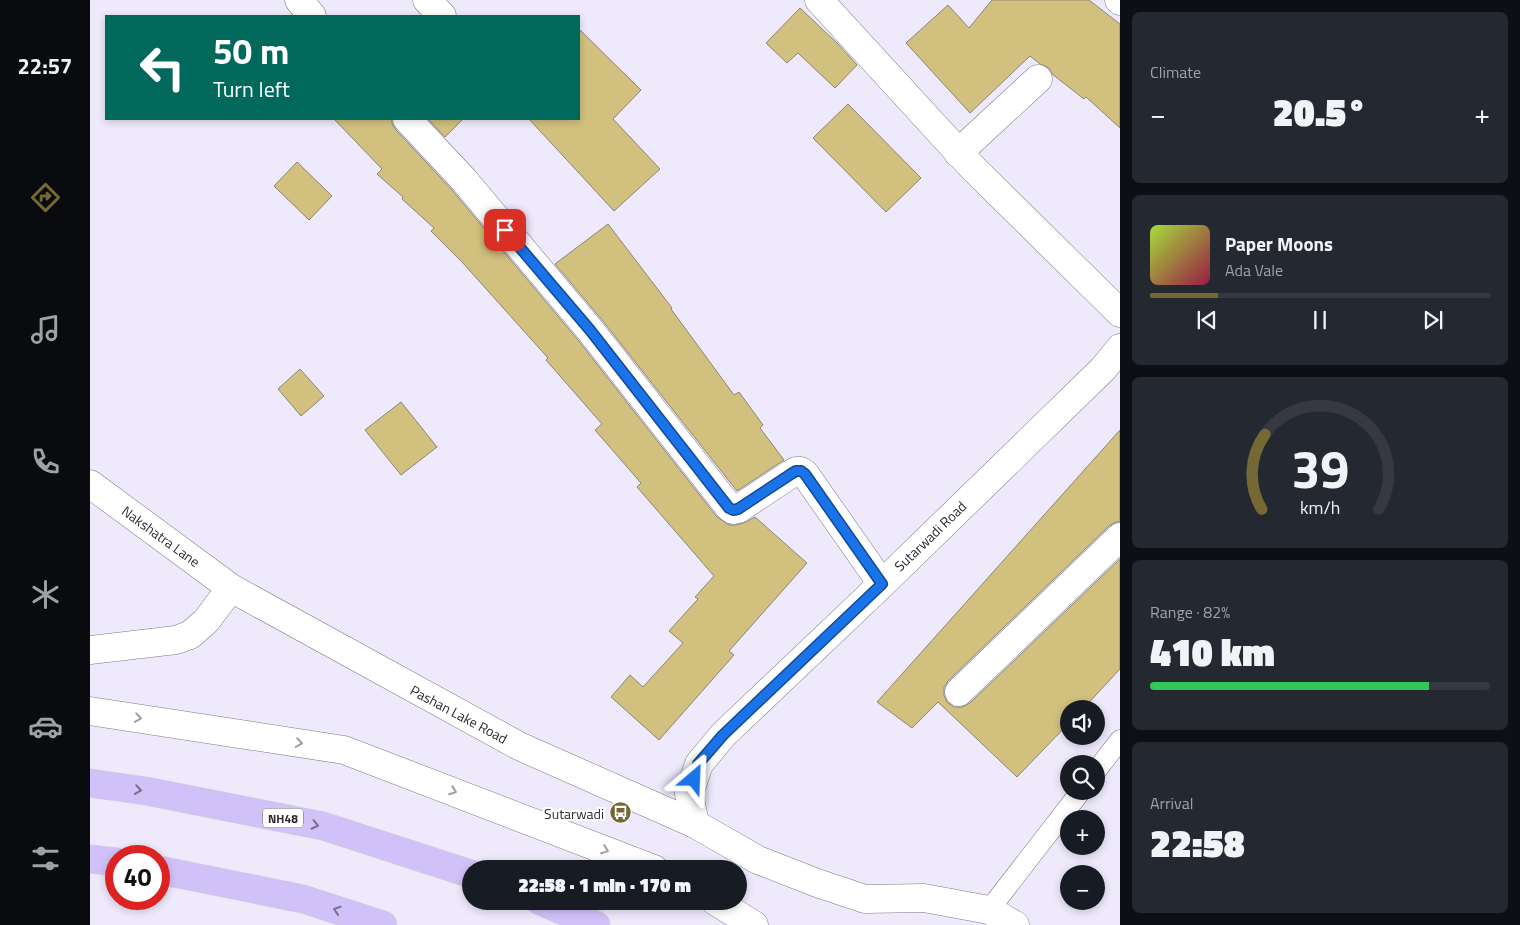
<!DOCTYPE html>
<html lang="en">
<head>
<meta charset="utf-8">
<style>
  :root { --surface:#171b24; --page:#242831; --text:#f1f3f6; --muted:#9ea1a6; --line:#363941; --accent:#756835 }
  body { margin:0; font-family:"Titillium Web",sans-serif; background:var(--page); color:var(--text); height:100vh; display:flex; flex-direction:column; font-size:19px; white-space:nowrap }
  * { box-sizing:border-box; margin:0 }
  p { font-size:16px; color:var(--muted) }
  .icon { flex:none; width:28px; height:28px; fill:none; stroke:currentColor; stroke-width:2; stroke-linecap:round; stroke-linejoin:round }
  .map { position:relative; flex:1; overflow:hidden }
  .drawer { display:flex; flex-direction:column; gap:12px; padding:12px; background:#0d0f14; width:400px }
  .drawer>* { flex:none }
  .top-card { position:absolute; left:15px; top:15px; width:475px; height:105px; border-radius:0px; box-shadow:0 2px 8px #0003; background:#00695c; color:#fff; overflow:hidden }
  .buttons { position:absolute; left:970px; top:700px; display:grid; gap:10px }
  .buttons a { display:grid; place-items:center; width:45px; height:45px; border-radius:50%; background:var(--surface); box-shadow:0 2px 8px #0003; font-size:25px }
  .speed { position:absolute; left:15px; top:845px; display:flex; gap:10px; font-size:25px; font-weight:700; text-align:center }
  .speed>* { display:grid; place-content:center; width:65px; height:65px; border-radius:50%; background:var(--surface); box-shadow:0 2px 8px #0003; line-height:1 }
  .speed .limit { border:8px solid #d22; background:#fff; color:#111 }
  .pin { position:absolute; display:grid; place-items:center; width:42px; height:42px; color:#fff; margin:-21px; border-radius:10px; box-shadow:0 2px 8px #0006 }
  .me { position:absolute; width:55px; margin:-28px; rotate:26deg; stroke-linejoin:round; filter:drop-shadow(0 0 4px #0008) }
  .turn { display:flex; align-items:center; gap:18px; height:105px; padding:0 25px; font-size:22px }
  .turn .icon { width:65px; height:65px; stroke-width:2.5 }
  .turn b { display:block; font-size:35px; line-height:42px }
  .big { font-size:38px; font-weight:800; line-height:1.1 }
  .drawer .tile { flex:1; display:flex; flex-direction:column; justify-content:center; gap:8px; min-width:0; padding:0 18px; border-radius:8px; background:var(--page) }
  .drawer .dial { align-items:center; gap:0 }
  .dial svg { height:130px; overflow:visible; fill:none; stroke:var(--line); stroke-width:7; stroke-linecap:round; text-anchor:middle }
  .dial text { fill:var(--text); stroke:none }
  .song { display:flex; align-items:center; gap:15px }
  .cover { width:60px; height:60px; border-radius:8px; background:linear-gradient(135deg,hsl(80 70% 55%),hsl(340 70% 35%)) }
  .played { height:5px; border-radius:2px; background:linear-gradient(90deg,var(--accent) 20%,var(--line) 20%) }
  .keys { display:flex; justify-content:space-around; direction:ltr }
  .heat { display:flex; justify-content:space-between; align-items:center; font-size:28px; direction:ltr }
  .charge { height:8px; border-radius:4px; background:linear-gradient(90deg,#34c759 82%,var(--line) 0) }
  .trip { position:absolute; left:372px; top:860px; width:285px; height:50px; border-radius:25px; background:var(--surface); box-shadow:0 2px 8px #0003; font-weight:800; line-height:50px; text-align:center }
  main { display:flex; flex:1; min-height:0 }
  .menu { display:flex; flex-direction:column; width:90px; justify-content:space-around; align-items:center; background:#090b0e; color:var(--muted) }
  .menu .icon { width:35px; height:35px }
  .menu .current { color:var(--accent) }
  .menu b { font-size:22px; color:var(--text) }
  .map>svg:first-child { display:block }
  .building { fill:#d2c17e; stroke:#8a8676 }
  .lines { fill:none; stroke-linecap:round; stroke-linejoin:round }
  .lane-casing { stroke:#7d7988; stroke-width:21 }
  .street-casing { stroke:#7d7988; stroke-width:29 }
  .secondary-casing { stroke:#7d7988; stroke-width:29 }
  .highway-casing { stroke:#d5d5d6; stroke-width:29 }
  .lane { stroke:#fff; stroke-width:20 }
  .street { stroke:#fff; stroke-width:28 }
  .secondary { stroke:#fff; stroke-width:28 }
  .highway { stroke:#d0c2f8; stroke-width:28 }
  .oneway { stroke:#a0a0a2 }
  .oneway2 { stroke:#766f8b }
  .route-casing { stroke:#114b97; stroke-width:12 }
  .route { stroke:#1a73e8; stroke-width:9 }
  .labels { text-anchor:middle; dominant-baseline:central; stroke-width:4; stroke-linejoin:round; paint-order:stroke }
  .shield { fill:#fff; stroke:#6c6b6f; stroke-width:1 }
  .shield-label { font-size:12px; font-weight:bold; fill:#2d2b31 }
  .street-label { font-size:14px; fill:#2d2b31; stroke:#fff }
  .poi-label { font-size:14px; fill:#2d2b31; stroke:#fff; text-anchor:end }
</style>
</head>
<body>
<main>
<nav class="menu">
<b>22:57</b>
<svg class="icon current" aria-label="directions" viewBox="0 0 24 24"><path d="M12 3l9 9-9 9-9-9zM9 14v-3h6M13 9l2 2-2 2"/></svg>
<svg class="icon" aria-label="music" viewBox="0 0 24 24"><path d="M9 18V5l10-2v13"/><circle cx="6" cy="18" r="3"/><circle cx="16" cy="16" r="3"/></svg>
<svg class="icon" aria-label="phone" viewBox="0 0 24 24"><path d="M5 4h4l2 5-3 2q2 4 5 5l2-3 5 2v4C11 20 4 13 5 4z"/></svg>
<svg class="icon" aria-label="climate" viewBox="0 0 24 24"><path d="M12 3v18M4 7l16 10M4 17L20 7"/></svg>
<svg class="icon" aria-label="car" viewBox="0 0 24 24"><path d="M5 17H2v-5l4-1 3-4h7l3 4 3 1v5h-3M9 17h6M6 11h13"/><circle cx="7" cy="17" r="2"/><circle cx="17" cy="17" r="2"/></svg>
<svg class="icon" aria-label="filters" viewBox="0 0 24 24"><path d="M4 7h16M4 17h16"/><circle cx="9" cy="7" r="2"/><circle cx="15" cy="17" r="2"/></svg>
</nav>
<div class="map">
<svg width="1030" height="925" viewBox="0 0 1030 925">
  <rect width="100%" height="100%" fill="#eeeafc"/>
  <!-- building -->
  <g class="building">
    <polygon points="902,0 999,0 1030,24 1030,128 996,97 994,99 962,74 959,68 950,64 940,56 880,113 816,43 858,5 879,28"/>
    <polygon points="710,8 747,43 767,65 745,88 708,53 697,63 676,43"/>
    <polygon points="489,29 551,90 523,119 570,169 524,211 439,119 489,119"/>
    <polygon points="758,104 831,178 796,212 723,138"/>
    <polygon points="244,119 302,119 302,123 306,130 362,190 488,340 627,517 639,525 646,525 656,522 665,517 717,563 639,651 644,655 569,740 521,697 540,675 553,687 593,643 579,631 608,599 605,597 624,576 547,487 551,483 505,430 512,424 456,360 458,358 372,262 341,231 344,228 312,199 313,197 287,174 292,169"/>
    <polygon points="338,119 373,119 355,137"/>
    <polygon points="207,162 242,196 219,220 184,186"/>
    <polygon points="518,224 582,308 581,309 644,395 649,392 673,425 670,428 694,460 647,491 512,320 465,264"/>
    <polygon points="210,369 234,396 211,416 188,389"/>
    <polygon points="311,402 347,447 311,475 275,430"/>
    <polygon points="1030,430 1030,522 1026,522 1019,526 858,681 854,687 854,695 857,702 864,707 872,707 880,703 1030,559 1030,669 993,709 979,709 979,723 927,777 848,702 822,728 787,702"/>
  </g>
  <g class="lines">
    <defs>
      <g id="lane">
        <polyline points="1006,771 1030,740"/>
        <polyline points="899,910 991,791"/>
      </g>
      <g id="street">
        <polyline points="209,0 222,16"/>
        <polyline points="337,0 352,16"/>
        <polyline points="729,0 882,167 1030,313"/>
        <polyline points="1029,0 1030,1"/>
        <polyline points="317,119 374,180 500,330 639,507 643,510 648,509 701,474 706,471 711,471 715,474 792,584"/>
        <polyline points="868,153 948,79"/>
        <polyline points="0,484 141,588 429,746 605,824"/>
        <polyline points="0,650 86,640 100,635 116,621 141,588"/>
        <polyline points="869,692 1030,537"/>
      </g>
      <g id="secondary">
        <polyline points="0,711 254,750 564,869"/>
        <polyline points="625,901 664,925"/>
        <polyline points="925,925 899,910 834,898 775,899 727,883 668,860 605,824 599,794 609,764 633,735 792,584 1013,369 1030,348"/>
      </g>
      <g id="highway">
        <polyline points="0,783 56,791 233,826 381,874"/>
        <polyline points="0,859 26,862"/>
        <polyline points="69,870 213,899 293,925"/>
        <polyline points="450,901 506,925"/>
      </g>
    </defs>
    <!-- lane casing -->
    <use href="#lane" class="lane-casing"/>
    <!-- street casing -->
    <use href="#street" class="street-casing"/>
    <!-- secondary casing -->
    <use href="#secondary" class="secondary-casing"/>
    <!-- highway casing -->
    <use href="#highway" class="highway-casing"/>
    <!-- lane -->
    <use href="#lane" class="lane"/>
    <!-- street -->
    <use href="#street" class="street"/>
    <!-- secondary -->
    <use href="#secondary" class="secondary"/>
    <!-- highway -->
    <use href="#highway" class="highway"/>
  </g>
  <!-- one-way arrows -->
  <defs><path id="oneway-chevron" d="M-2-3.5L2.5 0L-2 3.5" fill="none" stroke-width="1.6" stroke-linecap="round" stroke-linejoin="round" transform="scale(1.25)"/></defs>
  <g class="oneway">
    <use href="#oneway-chevron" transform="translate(48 718) rotate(9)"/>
    <use href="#oneway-chevron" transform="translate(209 743) rotate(9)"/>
    <use href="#oneway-chevron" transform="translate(363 791) rotate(21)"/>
    <use href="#oneway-chevron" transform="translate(515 850) rotate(21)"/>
  </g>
  <g class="oneway2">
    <use href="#oneway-chevron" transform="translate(48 790) rotate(8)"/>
    <use href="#oneway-chevron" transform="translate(225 825) rotate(12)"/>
    <use href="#oneway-chevron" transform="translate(247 910) rotate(-162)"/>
  </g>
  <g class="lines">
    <defs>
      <polyline id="route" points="415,230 500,330 639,508 643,510 648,509 701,474 706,471 711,471 715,474 792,584 633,735 608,764 604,779"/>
    </defs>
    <!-- route casing -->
    <use href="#route" class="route-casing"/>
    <!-- route -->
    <use href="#route" class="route"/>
  </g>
  <!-- icons -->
  <defs>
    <symbol id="bus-disc" viewBox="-11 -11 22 22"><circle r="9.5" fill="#756835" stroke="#fff"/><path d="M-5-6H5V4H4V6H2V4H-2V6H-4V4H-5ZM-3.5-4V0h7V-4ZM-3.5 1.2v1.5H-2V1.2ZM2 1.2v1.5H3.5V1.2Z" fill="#fff"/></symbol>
  </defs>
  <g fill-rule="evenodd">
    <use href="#bus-disc" x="518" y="800" width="25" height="25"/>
  </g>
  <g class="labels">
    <!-- shield labels -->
    <rect class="shield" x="173" y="808.5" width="40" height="19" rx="4"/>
    <g class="shield-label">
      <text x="193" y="818">NH48</text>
    </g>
    <!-- street labels -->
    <g class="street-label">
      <text transform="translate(71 536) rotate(36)">Nakshatra Lane</text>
      <text transform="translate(840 536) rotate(-44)">Sutarwadi Road</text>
      <text transform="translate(369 714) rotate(28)">Pashan Lake Road</text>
    </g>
    <!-- poi labels -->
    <g class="poi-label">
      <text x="514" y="813">Sutarwadi</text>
    </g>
  </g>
</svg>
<div class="buttons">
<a><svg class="icon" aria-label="sound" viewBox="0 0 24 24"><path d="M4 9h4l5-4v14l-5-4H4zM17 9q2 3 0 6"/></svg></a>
<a><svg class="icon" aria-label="search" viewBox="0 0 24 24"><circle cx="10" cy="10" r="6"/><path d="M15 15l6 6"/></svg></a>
<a>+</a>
<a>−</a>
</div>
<div class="speed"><div class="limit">40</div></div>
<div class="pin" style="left:415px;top:230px;background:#d93025"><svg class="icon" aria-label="arrive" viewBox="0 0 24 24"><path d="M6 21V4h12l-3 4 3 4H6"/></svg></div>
<svg class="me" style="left:604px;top:779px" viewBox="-20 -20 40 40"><path d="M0-17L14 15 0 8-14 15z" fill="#1a73e8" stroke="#fff" stroke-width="4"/></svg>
<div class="trip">22:58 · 1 min · 170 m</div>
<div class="top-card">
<div class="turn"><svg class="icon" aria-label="left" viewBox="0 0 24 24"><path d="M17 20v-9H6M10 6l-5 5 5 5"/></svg><div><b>50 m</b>Turn left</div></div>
</div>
</div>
<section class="drawer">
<div class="tile"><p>Climate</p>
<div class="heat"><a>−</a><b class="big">20.5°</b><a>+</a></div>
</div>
<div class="tile">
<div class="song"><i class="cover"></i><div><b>Paper Moons</b><p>Ada Vale</p></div></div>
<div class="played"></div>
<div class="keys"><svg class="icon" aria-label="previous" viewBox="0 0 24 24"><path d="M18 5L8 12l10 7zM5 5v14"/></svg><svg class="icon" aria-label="pause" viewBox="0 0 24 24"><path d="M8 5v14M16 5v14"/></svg><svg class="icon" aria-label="next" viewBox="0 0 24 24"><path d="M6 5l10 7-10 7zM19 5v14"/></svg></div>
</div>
<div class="tile dial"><svg viewBox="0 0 100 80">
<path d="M14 69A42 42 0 1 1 86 69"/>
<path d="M14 69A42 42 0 0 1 16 23" stroke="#756835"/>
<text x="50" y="56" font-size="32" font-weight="700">39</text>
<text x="50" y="72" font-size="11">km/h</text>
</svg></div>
<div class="tile"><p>Range · 82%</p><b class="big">410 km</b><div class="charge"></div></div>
<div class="tile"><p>Arrival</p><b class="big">22:58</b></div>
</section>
</main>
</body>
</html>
